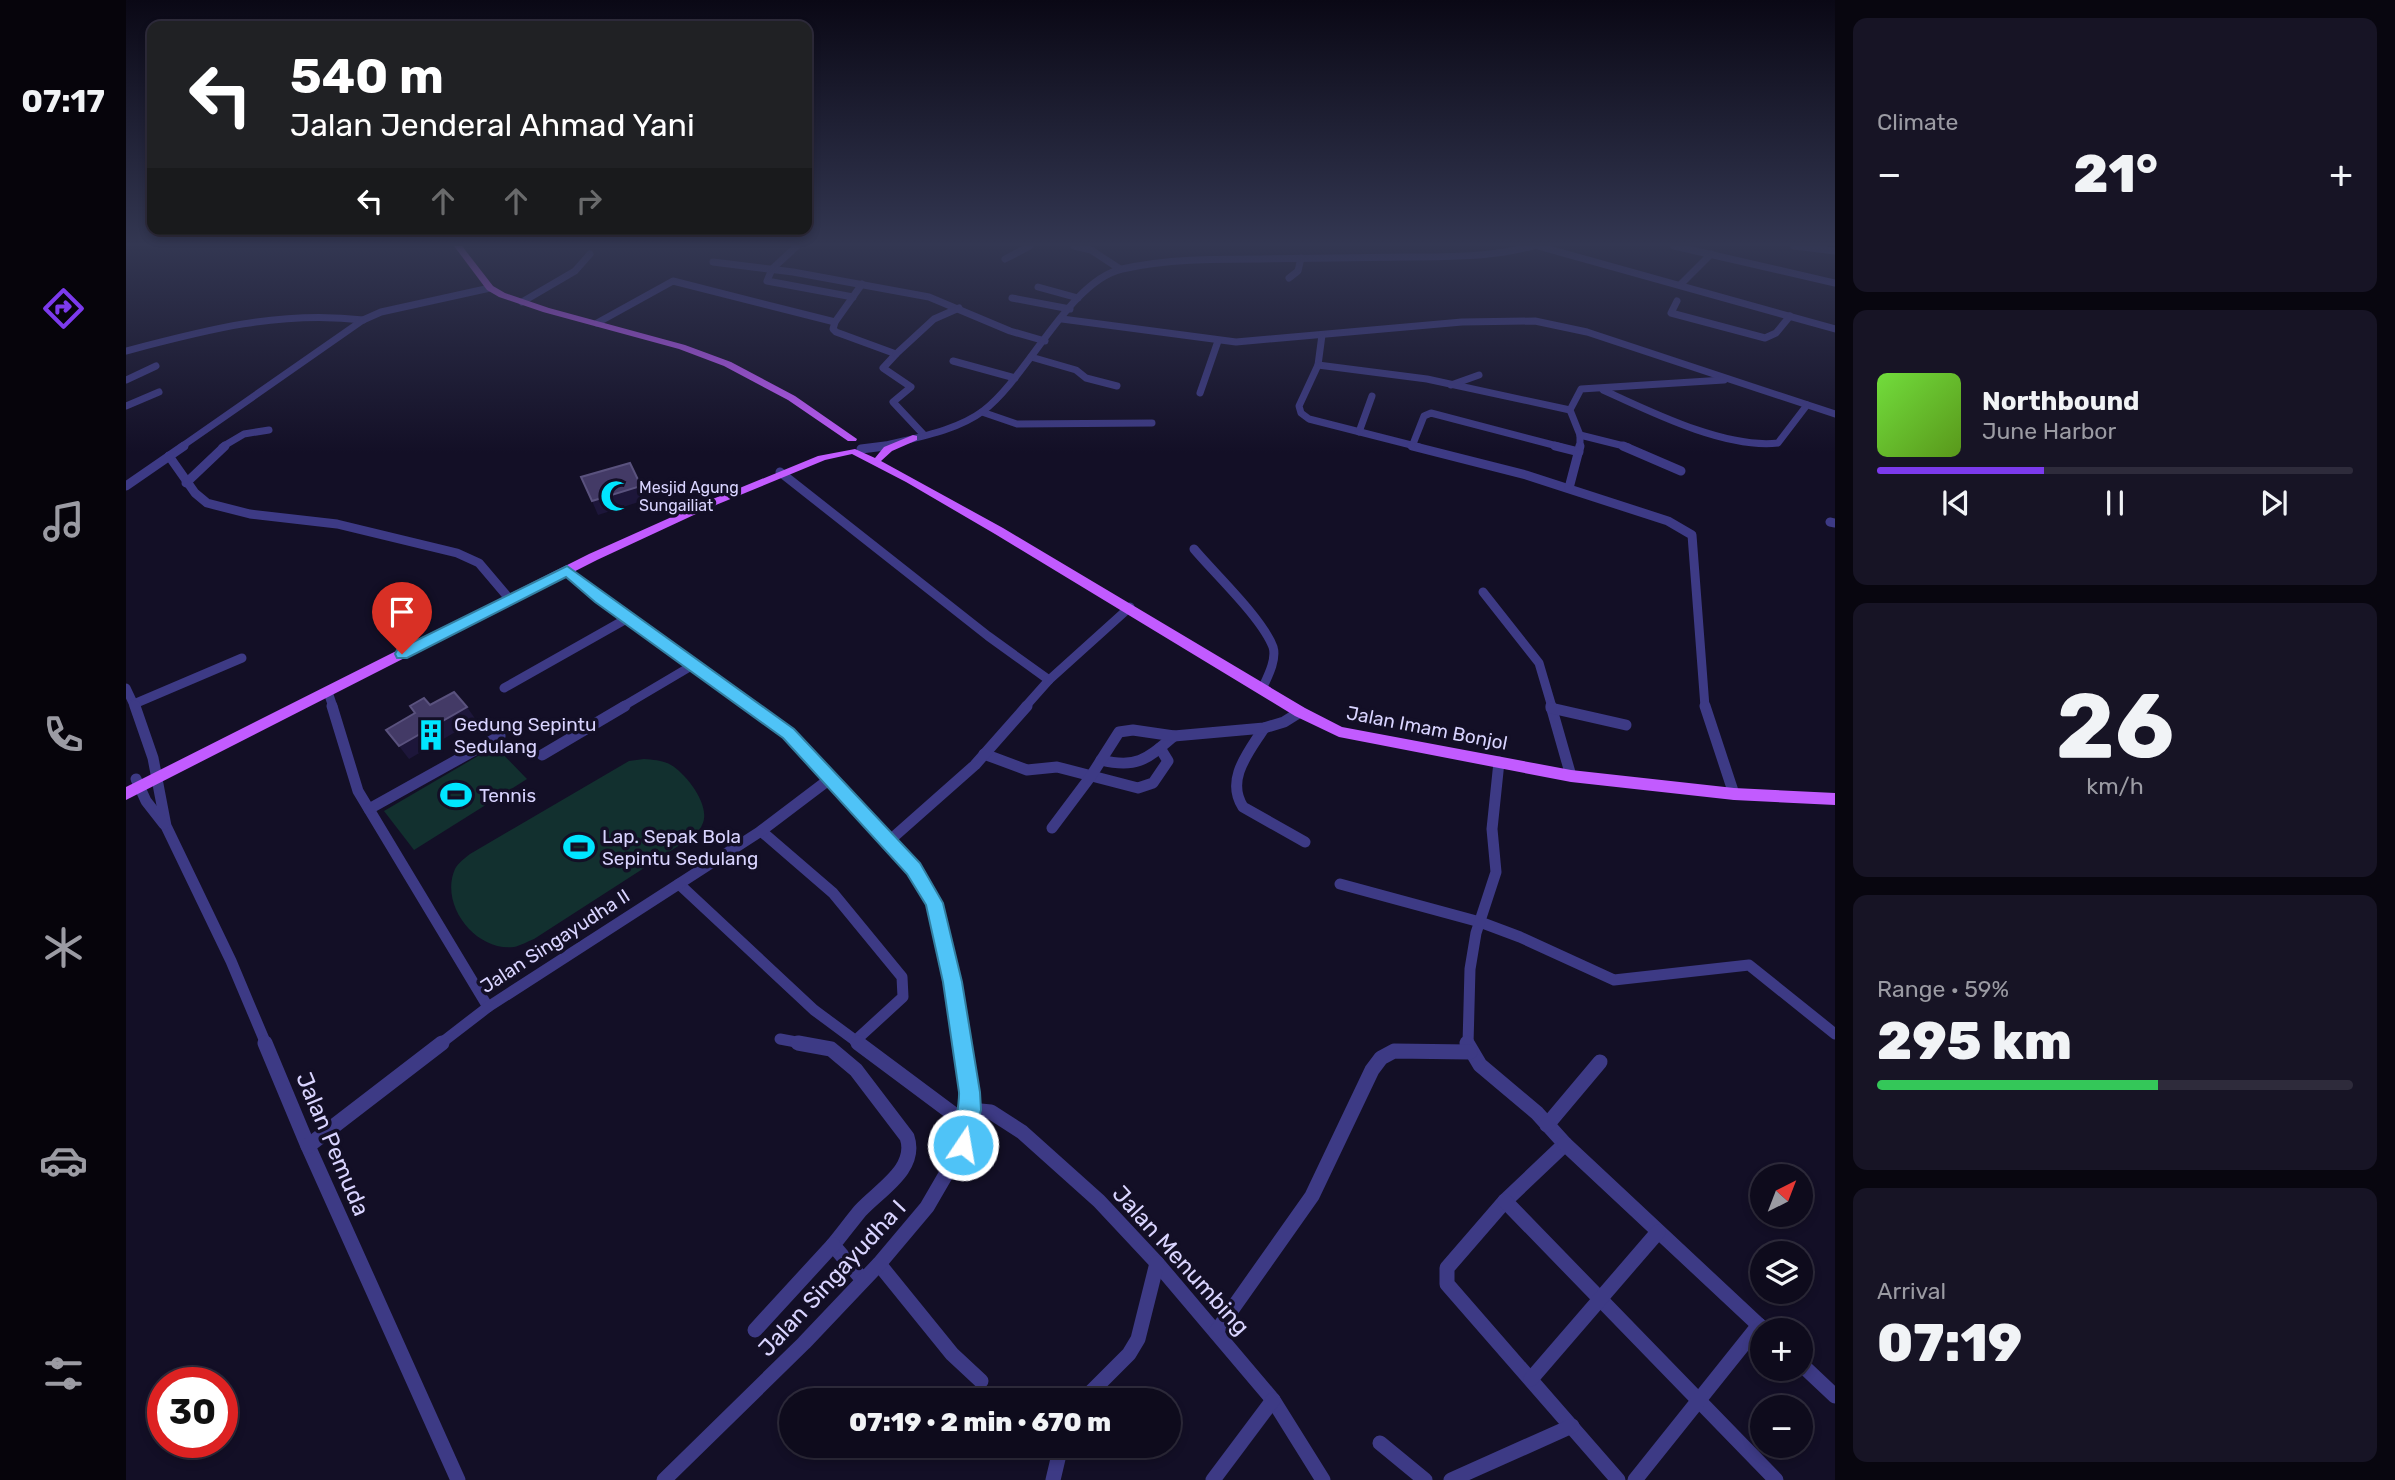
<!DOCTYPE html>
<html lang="en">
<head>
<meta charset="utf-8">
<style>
  :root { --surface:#0e0b1c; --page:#171425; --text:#f1f3f6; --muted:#9b9ba3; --line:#2e2b3b; --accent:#7c3aed }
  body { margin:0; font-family:Rubik,sans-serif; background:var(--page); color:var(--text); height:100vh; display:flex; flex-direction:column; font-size:26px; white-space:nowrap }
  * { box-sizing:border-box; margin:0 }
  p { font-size:23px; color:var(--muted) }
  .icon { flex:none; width:38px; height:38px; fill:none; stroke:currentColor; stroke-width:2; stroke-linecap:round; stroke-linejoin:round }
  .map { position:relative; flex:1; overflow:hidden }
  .drawer { display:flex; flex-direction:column; gap:18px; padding:18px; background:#08060f; width:560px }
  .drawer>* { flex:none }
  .hud { position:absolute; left:21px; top:21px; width:665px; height:214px; border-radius:14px; box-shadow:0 4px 10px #0003,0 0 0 2px var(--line); background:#202124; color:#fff; overflow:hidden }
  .needle { width:46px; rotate:42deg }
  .tools { position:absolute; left:1624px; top:1164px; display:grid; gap:14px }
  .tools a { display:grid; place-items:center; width:63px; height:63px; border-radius:50%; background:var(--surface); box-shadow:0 4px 10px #0003,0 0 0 2px var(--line); font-size:35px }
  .speed { position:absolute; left:21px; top:1367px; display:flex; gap:14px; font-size:35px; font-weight:700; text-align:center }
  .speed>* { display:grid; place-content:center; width:91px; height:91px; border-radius:50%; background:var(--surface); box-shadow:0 4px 10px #0003,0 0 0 2px var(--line); line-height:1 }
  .speed .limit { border:10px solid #d22; background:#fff; color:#111 }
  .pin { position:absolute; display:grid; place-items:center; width:60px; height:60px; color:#fff; margin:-72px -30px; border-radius:50% 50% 50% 0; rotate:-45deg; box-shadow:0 0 7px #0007 }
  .pin .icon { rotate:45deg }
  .me { position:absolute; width:77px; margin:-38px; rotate:12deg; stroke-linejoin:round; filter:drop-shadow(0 0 5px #0008) }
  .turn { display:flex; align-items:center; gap:24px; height:147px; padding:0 28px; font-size:32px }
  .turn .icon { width:91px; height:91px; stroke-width:2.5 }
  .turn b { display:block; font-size:49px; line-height:60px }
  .lanes { display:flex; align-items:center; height:66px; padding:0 28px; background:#0003; justify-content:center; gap:35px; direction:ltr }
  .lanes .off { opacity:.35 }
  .big { font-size:52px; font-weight:800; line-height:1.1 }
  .drawer .widget { flex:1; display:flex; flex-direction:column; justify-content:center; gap:10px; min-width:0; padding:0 24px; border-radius:14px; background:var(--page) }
  .drawer .dial { align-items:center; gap:0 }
  .dial b { font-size:91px; line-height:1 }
  .song { display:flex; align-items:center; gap:21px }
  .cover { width:84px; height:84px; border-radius:10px; background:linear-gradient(135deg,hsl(100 70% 55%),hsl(90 70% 35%)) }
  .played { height:7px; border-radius:4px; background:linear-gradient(90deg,var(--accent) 35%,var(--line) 35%) }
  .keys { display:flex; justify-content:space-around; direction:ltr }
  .heat { display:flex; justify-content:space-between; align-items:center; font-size:38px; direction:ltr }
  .charge { height:10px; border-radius:5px; background:linear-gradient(90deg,#34c759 59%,var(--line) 0) }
  .trip { position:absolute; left:653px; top:1388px; width:402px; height:70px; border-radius:35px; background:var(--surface); box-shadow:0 4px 10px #0003,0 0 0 2px var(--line); font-weight:800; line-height:70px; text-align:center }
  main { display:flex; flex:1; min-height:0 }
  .dock { display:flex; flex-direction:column; width:126px; justify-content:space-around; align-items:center; background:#06040b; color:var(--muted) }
  .dock .icon { width:49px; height:49px }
  .dock .active { color:var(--accent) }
  .dock b { font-size:32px; color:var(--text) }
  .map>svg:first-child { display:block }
  .green { fill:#12302f }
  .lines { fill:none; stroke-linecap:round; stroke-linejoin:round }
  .minor-far3 { stroke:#3d3a85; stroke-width:7 }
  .minor-far2 { stroke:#3d3a85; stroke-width:9 }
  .minor-far1 { stroke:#3d3a85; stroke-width:11 }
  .minor { stroke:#3d3a85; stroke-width:15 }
  .major { fill:#c25bff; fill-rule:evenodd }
  .shaded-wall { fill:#1d163a }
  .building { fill:#433a66; stroke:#5a527e; stroke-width:2 }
  .route { fill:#4fc3f7; stroke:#337fa1; stroke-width:2 }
  .labels { text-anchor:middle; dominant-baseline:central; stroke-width:7; stroke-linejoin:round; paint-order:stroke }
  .far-poi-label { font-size:16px; fill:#d9d4ff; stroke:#130f26; text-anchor:start }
  .poi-label { font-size:19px; fill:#d9d4ff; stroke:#130f26; text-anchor:start }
  .street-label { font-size:19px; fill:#d9d4ff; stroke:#130f26 }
  .near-street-label { font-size:23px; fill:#d9d4ff; stroke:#130f26 }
</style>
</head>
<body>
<main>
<nav class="dock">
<b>07:17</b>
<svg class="icon active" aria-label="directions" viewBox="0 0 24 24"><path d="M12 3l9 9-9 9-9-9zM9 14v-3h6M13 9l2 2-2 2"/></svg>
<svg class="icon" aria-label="music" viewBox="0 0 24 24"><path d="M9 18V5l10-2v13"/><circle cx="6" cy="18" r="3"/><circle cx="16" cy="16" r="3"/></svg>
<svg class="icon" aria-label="phone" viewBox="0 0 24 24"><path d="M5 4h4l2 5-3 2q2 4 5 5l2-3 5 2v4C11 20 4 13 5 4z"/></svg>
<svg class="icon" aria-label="climate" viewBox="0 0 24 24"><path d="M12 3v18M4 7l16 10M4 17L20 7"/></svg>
<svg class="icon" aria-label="car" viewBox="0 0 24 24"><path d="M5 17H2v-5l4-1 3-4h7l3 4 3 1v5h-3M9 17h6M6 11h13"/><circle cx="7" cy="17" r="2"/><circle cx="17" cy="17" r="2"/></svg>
<svg class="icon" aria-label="filters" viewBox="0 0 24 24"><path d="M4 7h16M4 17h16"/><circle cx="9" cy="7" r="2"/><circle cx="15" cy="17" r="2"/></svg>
</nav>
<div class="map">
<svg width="1709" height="1480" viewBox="0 0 1709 1480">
  <rect width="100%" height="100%" fill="#130f26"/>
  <!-- green -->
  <g class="green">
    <polygon points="369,746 401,779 288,850 258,811"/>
    <path d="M 518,759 C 527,760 537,760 545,765 C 560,774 586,806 576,825 C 574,831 565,836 560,841 L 408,939 C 402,941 394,946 388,947 C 350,952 313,905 329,869 C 332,863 339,858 344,854 L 503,761 Z"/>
  </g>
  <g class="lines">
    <!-- minor-far3 -->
    <g class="minor-far3">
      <polyline points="671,246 646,269 641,281 727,297"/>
      <polyline points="948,246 965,250 994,269"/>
      <polyline points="1412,246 1709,329"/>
      <polyline points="1548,246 1709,283"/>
      <polyline points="1668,246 1709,251"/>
      <polyline points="879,259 904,246"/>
      <polyline points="587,262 667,272 803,297 884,331 919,341"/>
      <polyline points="1163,278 1172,271 1175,258"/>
      <polyline points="1554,285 1585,254"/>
      <polyline points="912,287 952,298"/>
      <polyline points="886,298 944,309"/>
      <polyline points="1551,301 1545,313 1639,338 1650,333 1664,316"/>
      <polyline points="396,302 449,271 464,254"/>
      <polyline points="936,319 1110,342 1336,322 1409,321 1461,332 1709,414"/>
      <polyline points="709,322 707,329 710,332 770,354 757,368 785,387 767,402 797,434"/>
      <polyline points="471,323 547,281 709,322 736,284"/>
      <polyline points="1196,335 1192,365 1173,406 1175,413 1183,419 1293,447"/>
      <path d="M 0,351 C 79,330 155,310 237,320"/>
      <polyline points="770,354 808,319 833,308"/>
      <polyline points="905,357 950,370 960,378 991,386"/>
      <polyline points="827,361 889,378"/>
      <polyline points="1192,365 1301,379 1444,410"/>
      <polyline points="0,380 30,366"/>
      <polyline points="1325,385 1353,375"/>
      <path d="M 1477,390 C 1525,412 1599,449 1652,443 L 1681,405"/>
      <polyline points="1074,393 1092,341"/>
      <polyline points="0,406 33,392"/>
      <polyline points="856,412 891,424 1026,423"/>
      <polyline points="1233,432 1246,396"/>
      <polyline points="1454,435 1502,447"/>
      <polyline points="1287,444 1298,416 1305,413 1435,447"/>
      <polyline points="55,447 237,320 255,312 364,288"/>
      <polyline points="96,447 118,434 143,430"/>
      <path d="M 753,447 C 786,438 829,432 857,411 C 902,377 943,281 996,269 C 1040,259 1088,259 1133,259 C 1182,258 1232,258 1281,257 C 1323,257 1366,257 1407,246"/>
      <polyline points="1454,447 1454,435 1444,410 1455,389 1598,380"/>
    </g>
    <!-- minor-far2 -->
    <g class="minor-far2">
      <polyline points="1286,446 1400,475 1542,521 1566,535 1579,707"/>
      <polyline points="1429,446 1453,452"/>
      <polyline points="1497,446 1555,471"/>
      <polyline points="735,449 759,446"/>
      <polyline points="43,456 69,493 81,503 124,514 211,524 331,553 353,563 381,596"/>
      <polyline points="654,472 862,636 923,680"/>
      <polyline points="60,483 99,446"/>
      <polyline points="0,486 58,446"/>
      <polyline points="1443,488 1454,446"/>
      <polyline points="1704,522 1709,523"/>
      <path d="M 1068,549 C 1089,574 1136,618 1147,647 C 1151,660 1141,678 1136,689"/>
      <polyline points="441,571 474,599 627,707"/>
      <polyline points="1357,592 1413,663 1426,707"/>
      <polyline points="0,688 9,707"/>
      <polyline points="378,688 502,618"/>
      <polyline points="202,692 207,707"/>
      <polyline points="8,704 116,658"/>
      <polyline points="496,707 567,665"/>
      <polyline points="899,707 923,680 1004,607"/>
    </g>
    <!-- minor-far1 -->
    <g class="minor-far1">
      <polyline points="9,706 27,758 40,826 105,961 140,1044"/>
      <polyline points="206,706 232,791 362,1007"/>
      <polyline points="624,706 663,733 788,869 808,903 816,930 838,1044"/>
      <polyline points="1425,706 1445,776"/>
      <polyline points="1579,706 1608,794"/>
      <polyline points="1425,708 1500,725"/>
      <path d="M 1138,728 C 1123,752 1099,779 1117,807 L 1179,842"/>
      <polyline points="858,754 901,770 931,767 1012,788 1027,783 1042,761 1034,748"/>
      <polyline points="416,755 499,706"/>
      <path d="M 975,760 C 1011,769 1021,759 1048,736"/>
      <polyline points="10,779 20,801 38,824"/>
      <polyline points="243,809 374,736"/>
      <polyline points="926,828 965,776 993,732 1007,730 1048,736 1138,728 1158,722 1174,712"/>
      <polyline points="635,831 707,893 776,977 777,997 729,1041"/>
      <polyline points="763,841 849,765 901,706"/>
      <polyline points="553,884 688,1010 734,1044"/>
      <polyline points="1214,884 1354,922 1394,937 1488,980 1623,965 1709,1034"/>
      <polyline points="654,1039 681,1044"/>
      <polyline points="314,1044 362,1007 635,831 705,778"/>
      <polyline points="1342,1044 1344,969 1350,933 1370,872 1366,829 1373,762"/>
    </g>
    <!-- minor -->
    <g class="minor">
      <polyline points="139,1043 182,1146 332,1480"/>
      <path d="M 672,1043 L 705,1049 L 730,1070 L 781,1137 C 792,1169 753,1190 734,1211 C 725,1222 716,1234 707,1245 L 736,1279"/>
      <polyline points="732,1043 842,1125"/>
      <polyline points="1341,1043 1354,1065 1411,1113 1439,1144 1379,1201 1321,1268 1321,1284 1492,1480"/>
      <polyline points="844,1110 865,1112 896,1132 973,1201 1031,1263 1147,1400 1197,1480"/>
      <polyline points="1421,1125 1474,1062"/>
      <polyline points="1439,1144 1638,1330"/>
      <polyline points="182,1146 316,1043"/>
      <polyline points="1379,1201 1650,1480"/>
      <polyline points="753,1264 826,1354 855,1381"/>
      <polyline points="629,1330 707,1245"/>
      <polyline points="1090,1332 1186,1196 1246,1070 1255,1058 1268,1051 1344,1052"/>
      <polyline points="1675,1364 1709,1396"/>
      <polyline points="1405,1379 1532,1232"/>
      <polyline points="957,1400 1003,1354 1012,1339 1031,1263"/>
      <polyline points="1254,1443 1299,1480"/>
      <polyline points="538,1480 678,1343 753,1264 801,1207 837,1145 844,1110 838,1043"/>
      <polyline points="927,1480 935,1446"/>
      <polyline points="1087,1480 1147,1400"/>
      <polyline points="1325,1480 1446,1426"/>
      <polyline points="1509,1480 1633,1325"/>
    </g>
    <!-- major -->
    <g class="major">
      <polygon points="328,246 336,246 367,286 379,293 423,308 559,345 605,362 669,396 731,439 730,441 722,441 662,400 598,366 553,349 417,312 373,297 361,290"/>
      <polygon points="787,435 791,436 791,440 766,451 755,461 877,528 1179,708 1216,727 1445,770 1608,788 1709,793 1709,805 1608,800 1445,782 1213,737 1169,716 869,534 780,482 726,454 699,460 585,507 471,560 0,800 0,787 463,554 577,503 692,456 729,449 749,458 758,447"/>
    </g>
  </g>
  <!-- shaded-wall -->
  <g class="shaded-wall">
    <polygon points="515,486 519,500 472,515 466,501"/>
    <polygon points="341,707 350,720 283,759 273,746"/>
  </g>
  <!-- building -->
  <g class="building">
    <polygon points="504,463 515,486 466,501 455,477"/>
    <polygon points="328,692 341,707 273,746 260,730 289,713 284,706 298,698 304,705"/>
  </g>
  <!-- sky -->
  <linearGradient id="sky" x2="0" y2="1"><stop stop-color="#0a0815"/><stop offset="0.54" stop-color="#333752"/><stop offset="1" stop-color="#333752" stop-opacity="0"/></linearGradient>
  <rect width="1709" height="453" fill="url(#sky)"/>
  <!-- route -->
  <path class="route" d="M 441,566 L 668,729 L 794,863 L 817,903 L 836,982 L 854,1092 L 855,1110 L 844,1152 L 837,1155 L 829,1152 C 824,1139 834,1109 833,1092 L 817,982 L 800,905 L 781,874 L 657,738 L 469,602 L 440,577 L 281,658 L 271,658 L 269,654 L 271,650 Z"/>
  <!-- icons -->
  <defs>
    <symbol id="mosque-bare" viewBox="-9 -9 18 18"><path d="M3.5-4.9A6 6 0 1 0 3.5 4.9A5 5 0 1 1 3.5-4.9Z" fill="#00e5ff" stroke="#130f26" stroke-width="2.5" paint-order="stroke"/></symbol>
    <symbol id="building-bare" viewBox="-9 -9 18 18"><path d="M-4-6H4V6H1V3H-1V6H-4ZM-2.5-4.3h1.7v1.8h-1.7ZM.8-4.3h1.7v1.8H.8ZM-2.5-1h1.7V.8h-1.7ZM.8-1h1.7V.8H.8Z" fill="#00e5ff" stroke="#130f26" stroke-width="2.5" paint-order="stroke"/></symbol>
    <symbol id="stadium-bare" viewBox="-9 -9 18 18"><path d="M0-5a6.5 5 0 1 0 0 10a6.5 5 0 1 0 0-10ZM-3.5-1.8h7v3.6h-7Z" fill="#00e5ff" stroke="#130f26" stroke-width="2.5" paint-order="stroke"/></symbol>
  </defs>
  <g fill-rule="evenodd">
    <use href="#mosque-bare" x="468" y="474" width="44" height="44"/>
    <use href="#building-bare" x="283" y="713" width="44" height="44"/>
    <use href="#stadium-bare" x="308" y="773" width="44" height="44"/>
    <use href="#stadium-bare" x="431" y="825" width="44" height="44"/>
  </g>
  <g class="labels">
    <!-- far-poi labels -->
    <g class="far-poi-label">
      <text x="513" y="487">Mesjid Agung<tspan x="513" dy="18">Sungailiat</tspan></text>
    </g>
    <!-- poi labels -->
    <g class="poi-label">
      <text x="328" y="724">Gedung Sepintu<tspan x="328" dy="22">Sedulang</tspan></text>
      <text x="353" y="795">Tennis</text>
      <text x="476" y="836">Lap. Sepak Bola<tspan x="476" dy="22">Sepintu Sedulang</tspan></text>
    </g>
    <!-- street labels -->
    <g class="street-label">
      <text transform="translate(1301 728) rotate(11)">Jalan Imam Bonjol</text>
      <text transform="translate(429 941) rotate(-33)">Jalan Singayudha II</text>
    </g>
    <!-- near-street labels -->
    <g class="near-street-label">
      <text transform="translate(207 1144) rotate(67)">Jalan Pemuda</text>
      <text transform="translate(1055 1260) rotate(48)">Jalan Menumbing</text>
      <text transform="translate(706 1278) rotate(-47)">Jalan Singayudha I</text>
    </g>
  </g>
</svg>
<div class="tools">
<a><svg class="needle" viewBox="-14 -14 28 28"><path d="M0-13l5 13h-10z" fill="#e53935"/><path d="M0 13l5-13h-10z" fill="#9b9ba3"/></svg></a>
<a><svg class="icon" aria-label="layers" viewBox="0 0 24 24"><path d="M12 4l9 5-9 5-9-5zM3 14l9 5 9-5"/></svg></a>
<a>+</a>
<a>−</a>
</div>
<div class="speed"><div class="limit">30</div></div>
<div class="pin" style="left:276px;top:654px;background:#d93025"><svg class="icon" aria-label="arrive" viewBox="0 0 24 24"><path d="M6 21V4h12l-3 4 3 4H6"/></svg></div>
<svg class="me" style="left:837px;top:1145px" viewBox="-20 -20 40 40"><circle r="17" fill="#4fc3f7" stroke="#fff" stroke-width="3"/><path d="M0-11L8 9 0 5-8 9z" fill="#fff"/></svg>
<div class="trip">07:19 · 2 min · 670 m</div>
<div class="hud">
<div class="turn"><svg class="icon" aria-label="left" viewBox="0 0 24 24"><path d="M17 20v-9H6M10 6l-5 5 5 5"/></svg><div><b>540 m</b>Jalan Jenderal Ahmad Yani</div></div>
<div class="lanes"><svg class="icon" aria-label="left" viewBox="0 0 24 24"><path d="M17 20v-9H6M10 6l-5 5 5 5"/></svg><svg class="icon off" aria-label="ahead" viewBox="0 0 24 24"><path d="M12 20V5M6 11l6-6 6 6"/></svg><svg class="icon off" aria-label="ahead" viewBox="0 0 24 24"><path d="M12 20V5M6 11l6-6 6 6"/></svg><svg class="icon off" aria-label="right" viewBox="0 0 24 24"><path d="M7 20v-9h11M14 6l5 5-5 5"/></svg></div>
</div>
</div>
<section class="drawer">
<div class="widget"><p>Climate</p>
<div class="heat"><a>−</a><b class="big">21°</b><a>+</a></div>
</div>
<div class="widget">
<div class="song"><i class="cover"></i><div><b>Northbound</b><p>June Harbor</p></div></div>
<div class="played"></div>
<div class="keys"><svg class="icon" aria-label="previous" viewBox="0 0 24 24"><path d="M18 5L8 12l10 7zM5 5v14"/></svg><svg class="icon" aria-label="pause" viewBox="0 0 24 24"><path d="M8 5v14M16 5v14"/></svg><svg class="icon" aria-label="next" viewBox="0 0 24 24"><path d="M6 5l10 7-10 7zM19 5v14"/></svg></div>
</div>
<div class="widget dial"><b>26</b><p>km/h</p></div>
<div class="widget"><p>Range · 59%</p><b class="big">295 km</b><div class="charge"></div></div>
<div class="widget"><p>Arrival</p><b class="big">07:19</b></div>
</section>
</main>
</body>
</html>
